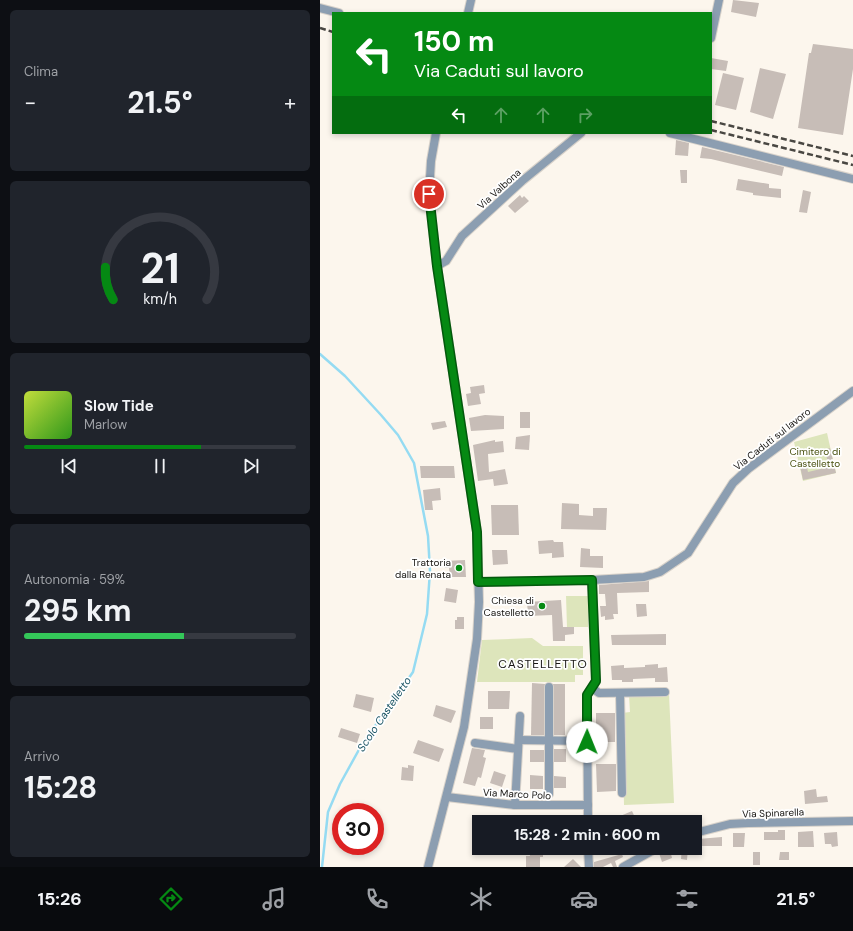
<!DOCTYPE html>
<html lang="it">
<head>
<meta charset="utf-8">
<style>
  :root { --surface:#171b24; --page:#20242c; --text:#f1f3f6; --muted:#9ea1a6; --line:#363941; --accent:#058913 }
  body { margin:0; font-family:"DM Sans",sans-serif; background:var(--page); color:var(--text); height:100vh; display:flex; flex-direction:column; font-size:15px; white-space:nowrap }
  * { box-sizing:border-box; margin:0 }
  p { font-size:13px; color:var(--muted) }
  .icon { flex:none; width:22px; height:22px; fill:none; stroke:currentColor; stroke-width:2; stroke-linecap:round; stroke-linejoin:round }
  .map { position:relative; flex:1; overflow:hidden }
  .side { display:flex; flex-direction:column; gap:10px; padding:10px; background:#0d0f14; width:320px }
  .side>* { flex:none }
  .top-card { position:absolute; left:12px; top:12px; width:380px; height:122px; border-radius:0px; box-shadow:0 2px 6px #0003; background:#058913; color:#fff; overflow:hidden }
  .speed { position:absolute; left:12px; top:803px; display:flex; gap:8px; font-size:20px; font-weight:700; text-align:center }
  .speed>* { display:grid; place-content:center; width:52px; height:52px; border-radius:50%; background:var(--surface); box-shadow:0 2px 6px #0003; line-height:1 }
  .speed .limit { border:6px solid #d22; background:#fff; color:#111 }
  .pin { position:absolute; display:grid; place-items:center; width:34px; height:34px; color:#fff; margin:-17px; border:2px solid #fff; border-radius:50%; box-shadow:0 1px 4px #0007 }
  .me { position:absolute; width:44px; margin:-22px; rotate:1deg; stroke-linejoin:round; filter:drop-shadow(0 0 3px #0008) }
  .turn { display:flex; align-items:center; gap:14px; height:84px; padding:0 16px; font-size:18px }
  .turn .icon { width:52px; height:52px; stroke-width:2.5 }
  .turn b { display:block; font-size:28px; line-height:34px }
  .lanes { display:flex; align-items:center; height:38px; padding:0 16px; background:#0003; justify-content:center; gap:20px; direction:ltr }
  .lanes .off { opacity:.35 }
  .big { font-size:30px; font-weight:700; line-height:1.1 }
  .side .card { flex:1; display:flex; flex-direction:column; justify-content:center; gap:6px; min-width:0; padding:0 14px; border-radius:6px; background:var(--page) }
  .side .dial { align-items:center; gap:0 }
  .dial svg { height:104px; overflow:visible; fill:none; stroke:var(--line); stroke-width:7; stroke-linecap:round; text-anchor:middle }
  .dial text { fill:var(--text); stroke:none }
  .song { display:flex; align-items:center; gap:12px }
  .cover { width:48px; height:48px; border-radius:6px; background:linear-gradient(135deg,hsl(70 70% 55%),hsl(110 70% 35%)) }
  .played { height:4px; border-radius:2px; background:linear-gradient(90deg,var(--accent) 65%,var(--line) 65%) }
  .keys { display:flex; justify-content:space-around; direction:ltr }
  .heat { display:flex; justify-content:space-between; align-items:center; font-size:22px; direction:ltr }
  .charge { height:6px; border-radius:3px; background:linear-gradient(90deg,#34c759 59%,var(--line) 0) }
  .trip { position:absolute; left:152px; top:815px; width:230px; height:40px; border-radius:0px; background:var(--surface); box-shadow:0 2px 6px #0003; font-weight:700; line-height:40px; text-align:center }
  .tabs { display:flex; height:64px; justify-content:space-around; align-items:center; background:#090b0e; color:var(--muted) }
  .tabs .icon { width:28px; height:28px }
  .tabs .current { color:var(--accent) }
  .tabs b { font-size:18px; color:var(--text) }
  main { display:flex; flex:1; min-height:0 }
  .map>svg:first-child { display:block }
  .green { fill:#dde5bb }
  .lines { fill:none; stroke-linecap:round; stroke-linejoin:round }
  .stream { stroke:#95dbf2; stroke-width:2.5 }
  .building { fill:#c7bdb7 }
  .minor-casing { stroke:#d8d2ca; stroke-width:10 }
  .minor { stroke:#8c9eb1; stroke-width:8 }
  .rail { stroke:#494742; stroke-width:2.5; stroke-dasharray:6 3; stroke-linecap:butt }
  .route-casing { stroke:#03590c; stroke-width:10 }
  .route { stroke:#058913; stroke-width:7 }
  .poi-dot { fill:#058913; stroke:#fff; stroke-width:1.5 }
  .labels { text-anchor:middle; dominant-baseline:central; stroke-width:3.5; stroke-linejoin:round; paint-order:stroke }
  .street-label { font-size:10px; fill:#181613; stroke:#fff }
  .park-label { font-size:10px; fill:#4b5312; stroke:#fff }
  .poi-label { font-size:10px; fill:#181613; stroke:#fff; text-anchor:end }
  .water-label { font-size:11px; font-style:italic; fill:#165161; stroke:#fff }
  .quarter-label { font-size:12px; letter-spacing:1px; fill:#181613; stroke:#fff }
</style>
</head>
<body>
<main>
<section class="side">
<div class="card"><p>Clima</p>
<div class="heat"><a>−</a><b class="big">21.5°</b><a>+</a></div>
</div>
<div class="card dial"><svg viewBox="0 0 100 80">
<path d="M14 69A42 42 0 1 1 86 69"/>
<path d="M14 69A42 42 0 0 1 8 44" stroke="#058913"/>
<text x="50" y="56" font-size="32" font-weight="700">21</text>
<text x="50" y="72" font-size="11">km/h</text>
</svg></div>
<div class="card">
<div class="song"><i class="cover"></i><div><b>Slow Tide</b><p>Marlow</p></div></div>
<div class="played"></div>
<div class="keys"><svg class="icon" aria-label="previous" viewBox="0 0 24 24"><path d="M18 5L8 12l10 7zM5 5v14"/></svg><svg class="icon" aria-label="pause" viewBox="0 0 24 24"><path d="M8 5v14M16 5v14"/></svg><svg class="icon" aria-label="next" viewBox="0 0 24 24"><path d="M6 5l10 7-10 7zM19 5v14"/></svg></div>
</div>
<div class="card"><p>Autonomia · 59%</p><b class="big">295 km</b><div class="charge"></div></div>
<div class="card"><p>Arrivo</p><b class="big">15:28</b></div>
</section>
<div class="map">
<svg width="533" height="867" viewBox="0 0 533 867">
  <rect width="100%" height="100%" fill="#fcf6ed"/>
  <!-- green -->
  <g class="green">
    <polygon points="507,433 516,473 483,481 474,442"/>
    <polygon points="246,596 268,596 268,627 247,627"/>
    <polygon points="212,638 223,646 263,646 263,675 255,675 255,682 157,682 162,640"/>
    <polygon points="349,694 354,803 304,805 302,713 310,712 309,695"/>
  </g>
  <g class="lines">
    <!-- stream -->
    <polyline class="stream" points="0,354 25,376 61,415 78,435 94,463 108,536 110,571 107,614 93,672 41,746 20,784 8,812 2,867"/>
  </g>
  <!-- building -->
  <g class="building">
    <polygon points="413,0 439,3 436,17 411,12"/>
    <polygon points="493,44 533,49 533,69 523,135 478,128 489,53 491,53"/>
    <polygon points="391,58 408,61 406,71 391,69"/>
    <polygon points="440,68 466,74 453,119 430,112"/>
    <polygon points="403,73 424,78 416,110 395,105"/>
    <polygon points="356,140 369,143 368,156 355,155"/>
    <polygon points="382,147 464,167 462,176 391,159 380,158"/>
    <polygon points="360,170 367,170 367,183 361,183"/>
    <polygon points="418,179 449,184 449,188 461,189 461,198 433,195 433,193 416,190"/>
    <polygon points="483,190 491,192 487,213 479,212"/>
    <polygon points="200,195 202,198 204,196 209,201 195,213 188,206"/>
    <polygon points="164,385 165,393 159,394 161,404 148,406 146,394 151,393 150,387"/>
    <rect x="200" y="412" width="10" height="16"/>
    <polygon points="165,415 184,416 184,429 151,431 149,418"/>
    <polygon points="125,421 127,427 113,430 111,423"/>
    <polygon points="210,435 209,450 195,449 196,437"/>
    <polygon points="175,440 175,442 183,441 184,452 168,454 169,472 185,469 188,484 174,486 173,479 158,481 153,445"/>
    <polygon points="510,448 516,473 483,480 480,466 486,464 488,472 509,467 505,450"/>
    <polygon points="100,466 134,466 135,478 101,478"/>
    <polygon points="120,488 121,500 112,501 113,510 105,510 103,490"/>
    <polygon points="242,503 259,504 259,515 273,516 273,508 287,508 286,530 241,529"/>
    <polygon points="171,505 198,505 199,535 172,535"/>
    <polygon points="233,540 234,542 243,542 244,557 232,558 232,553 219,554 218,541"/>
    <polygon points="261,548 270,549 270,556 283,556 283,568 260,567"/>
    <polygon points="172,550 187,550 188,564 173,565"/>
    <polygon points="145,560 146,577 130,577 129,568 125,568 124,561"/>
    <polygon points="329,581 329,592 297,593 298,614 293,614 294,619 285,620 285,616 281,617 280,606 286,606 285,594 279,594 279,585"/>
    <polygon points="126,588 138,590 136,603 124,601"/>
    <polygon points="241,600 243,627 254,627 254,634 245,635 245,641 233,641 232,615 208,616 207,602"/>
    <polygon points="316,604 326,604 327,616 317,617"/>
    <polygon points="137,617 144,617 144,629 135,629 135,620 137,620"/>
    <polygon points="346,634 346,645 292,645 291,635"/>
    <polygon points="338,664 338,668 347,667 348,682 335,682 335,678 313,679 313,682 302,682 302,680 292,680 291,666 304,665 304,668 325,667 325,665"/>
    <polygon points="212,683 225,684 224,735 211,735"/>
    <polygon points="233,684 245,684 245,735 234,735"/>
    <polygon points="168,691 190,691 189,709 168,709"/>
    <polygon points="36,694 54,698 51,712 33,707"/>
    <polygon points="116,705 136,711 131,723 113,716"/>
    <rect x="276" y="713" width="19" height="29"/>
    <rect x="160" y="717" width="13" height="12"/>
    <polygon points="21,728 40,734 37,743 18,737"/>
    <polygon points="98,740 124,749 119,762 93,753"/>
    <polygon points="152,748 165,750 163,757 166,758 161,778 158,777 155,786 143,783"/>
    <rect x="234" y="749" width="12" height="13"/>
    <rect x="210" y="750" width="14" height="12"/>
    <polygon points="276,764 296,764 296,791 277,792"/>
    <polygon points="88,765 94,766 93,781 81,780 82,767 88,768"/>
    <polygon points="174,771 186,775 182,787 170,783"/>
    <polygon points="210,775 223,776 223,789 210,789"/>
    <polygon points="234,776 246,777 246,788 234,788"/>
    <polygon points="496,789 497,797 507,796 508,802 485,804 484,791"/>
    <polygon points="312,811 317,822 300,822 298,817"/>
    <polygon points="458,830 465,830 465,840 444,840 444,832 458,832"/>
    <polygon points="493,831 494,847 478,847 478,832"/>
    <polygon points="517,832 518,846 512,847 511,844 505,844 504,833"/>
    <polygon points="413,833 425,833 424,847 413,847"/>
    <polygon points="402,837 402,846 378,846 378,839"/>
    <polygon points="209,848 223,848 223,857 220,857 220,867 206,867 206,856 210,856"/>
    <polygon points="362,848 368,848 367,860 361,859"/>
    <polygon points="350,850 352,858 342,862 339,853"/>
    <rect x="433" y="852" width="7" height="13"/>
    <polygon points="460,852 469,852 469,860 459,860"/>
    <polygon points="302,854 303,857 295,861 297,867 293,867 291,863 283,867 274,867 274,862"/>
    <polygon points="253,859 261,867 244,867"/>
  </g>
  <g class="lines">
    <defs>
      <g id="minor">
        <polyline points="0,8 19,13"/>
        <polyline points="148,13 151,0"/>
        <polyline points="391,38 399,0"/>
        <polyline points="350,133 533,179"/>
        <polyline points="117,266 126,261 142,236 202,181 261,133"/>
        <polyline points="159,582 272,580 324,577 340,572 368,553 413,483 428,469 533,391"/>
        <polyline points="272,688 279,693 345,692"/>
        <polyline points="300,693 302,793"/>
        <polyline points="199,740 267,741"/>
        <polyline points="155,743 198,749"/>
        <polyline points="229,794 229,687"/>
        <polyline points="127,797 195,805 268,805"/>
        <polyline points="195,805 200,716"/>
        <polyline points="268,822 267,695 276,681 272,580"/>
        <polyline points="375,833 410,824 428,823 533,821"/>
        <polyline points="268,848 269,867"/>
        <polyline points="108,867 144,727 157,639 159,602 157,532 117,266 109,194 111,161 116,133"/>
        <polyline points="303,867 337,848"/>
      </g>
    </defs>
    <!-- minor casing -->
    <use href="#minor" class="minor-casing"/>
    <!-- minor -->
    <use href="#minor" class="minor"/>
    <!-- rail -->
    <g class="rail">
      <polyline points="0,28 13,32"/>
      <polyline points="391,121 533,156"/>
      <polyline points="391,130 533,165"/>
    </g>
  </g>
  <g class="lines">
    <defs>
      <polyline id="route" points="109,194 117,266 157,532 158,582 272,580 276,681 267,695 267,742"/>
    </defs>
    <!-- route casing -->
    <use href="#route" class="route-casing"/>
    <!-- route -->
    <use href="#route" class="route"/>
  </g>
  <!-- markers -->
  <g class="poi-dot">
    <circle cx="139" cy="568" r="4"/>
    <circle cx="222" cy="606" r="4"/>
  </g>
  <g class="labels">
    <!-- street labels -->
    <g class="street-label">
      <text transform="translate(179 189) rotate(-42)">Via Valbona</text>
      <text transform="translate(452 439) rotate(-38)">Via Caduti sul lavoro</text>
      <text transform="translate(197 794) rotate(3)">Via Marco Polo</text>
      <text transform="translate(453 813) rotate(-2)">Via Spinarella</text>
    </g>
    <!-- park labels -->
    <g class="park-label">
      <text x="495" y="451">Cimitero di<tspan x="495" dy="12">Castelletto</tspan></text>
    </g>
    <!-- poi labels -->
    <g class="poi-label">
      <text x="131" y="562">Trattoria<tspan x="131" dy="12">dalla Renata</tspan></text>
      <text x="214" y="600">Chiesa di<tspan x="214" dy="12">Castelletto</tspan></text>
    </g>
    <!-- water labels -->
    <g class="water-label">
      <text transform="translate(64 714) rotate(-56)">Scolo Castelletto</text>
    </g>
    <!-- quarter labels -->
    <g class="quarter-label">
      <text x="223" y="664">CASTELLETTO</text>
    </g>
  </g>
</svg>
<div class="speed"><div class="limit">30</div></div>
<div class="pin" style="left:109px;top:194px;background:#d93025"><svg class="icon" aria-label="arrive" viewBox="0 0 24 24"><path d="M6 21V4h12l-3 4 3 4H6"/></svg></div>
<svg class="me" style="left:267px;top:742px" viewBox="-20 -20 40 40"><circle r="19" fill="#fff"/><path d="M0-13L10 11 0 6-10 11z" fill="#058913"/></svg>
<div class="trip">15:28 · 2 min · 600 m</div>
<div class="top-card">
<div class="turn"><svg class="icon" aria-label="left" viewBox="0 0 24 24"><path d="M17 20v-9H6M10 6l-5 5 5 5"/></svg><div><b>150 m</b>Via Caduti sul lavoro</div></div>
<div class="lanes"><svg class="icon" aria-label="left" viewBox="0 0 24 24"><path d="M17 20v-9H6M10 6l-5 5 5 5"/></svg><svg class="icon off" aria-label="ahead" viewBox="0 0 24 24"><path d="M12 20V5M6 11l6-6 6 6"/></svg><svg class="icon off" aria-label="ahead" viewBox="0 0 24 24"><path d="M12 20V5M6 11l6-6 6 6"/></svg><svg class="icon off" aria-label="right" viewBox="0 0 24 24"><path d="M7 20v-9h11M14 6l5 5-5 5"/></svg></div>
</div>
</div>
</main>
<nav class="tabs">
<b>15:26</b>
<svg class="icon current" aria-label="directions" viewBox="0 0 24 24"><path d="M12 3l9 9-9 9-9-9zM9 14v-3h6M13 9l2 2-2 2"/></svg>
<svg class="icon" aria-label="music" viewBox="0 0 24 24"><path d="M9 18V5l10-2v13"/><circle cx="6" cy="18" r="3"/><circle cx="16" cy="16" r="3"/></svg>
<svg class="icon" aria-label="phone" viewBox="0 0 24 24"><path d="M5 4h4l2 5-3 2q2 4 5 5l2-3 5 2v4C11 20 4 13 5 4z"/></svg>
<svg class="icon" aria-label="climate" viewBox="0 0 24 24"><path d="M12 3v18M4 7l16 10M4 17L20 7"/></svg>
<svg class="icon" aria-label="car" viewBox="0 0 24 24"><path d="M5 17H2v-5l4-1 3-4h7l3 4 3 1v5h-3M9 17h6M6 11h13"/><circle cx="7" cy="17" r="2"/><circle cx="17" cy="17" r="2"/></svg>
<svg class="icon" aria-label="filters" viewBox="0 0 24 24"><path d="M4 7h16M4 17h16"/><circle cx="9" cy="7" r="2"/><circle cx="15" cy="17" r="2"/></svg>
<b>21.5°</b>
</nav>
</body>
</html>
